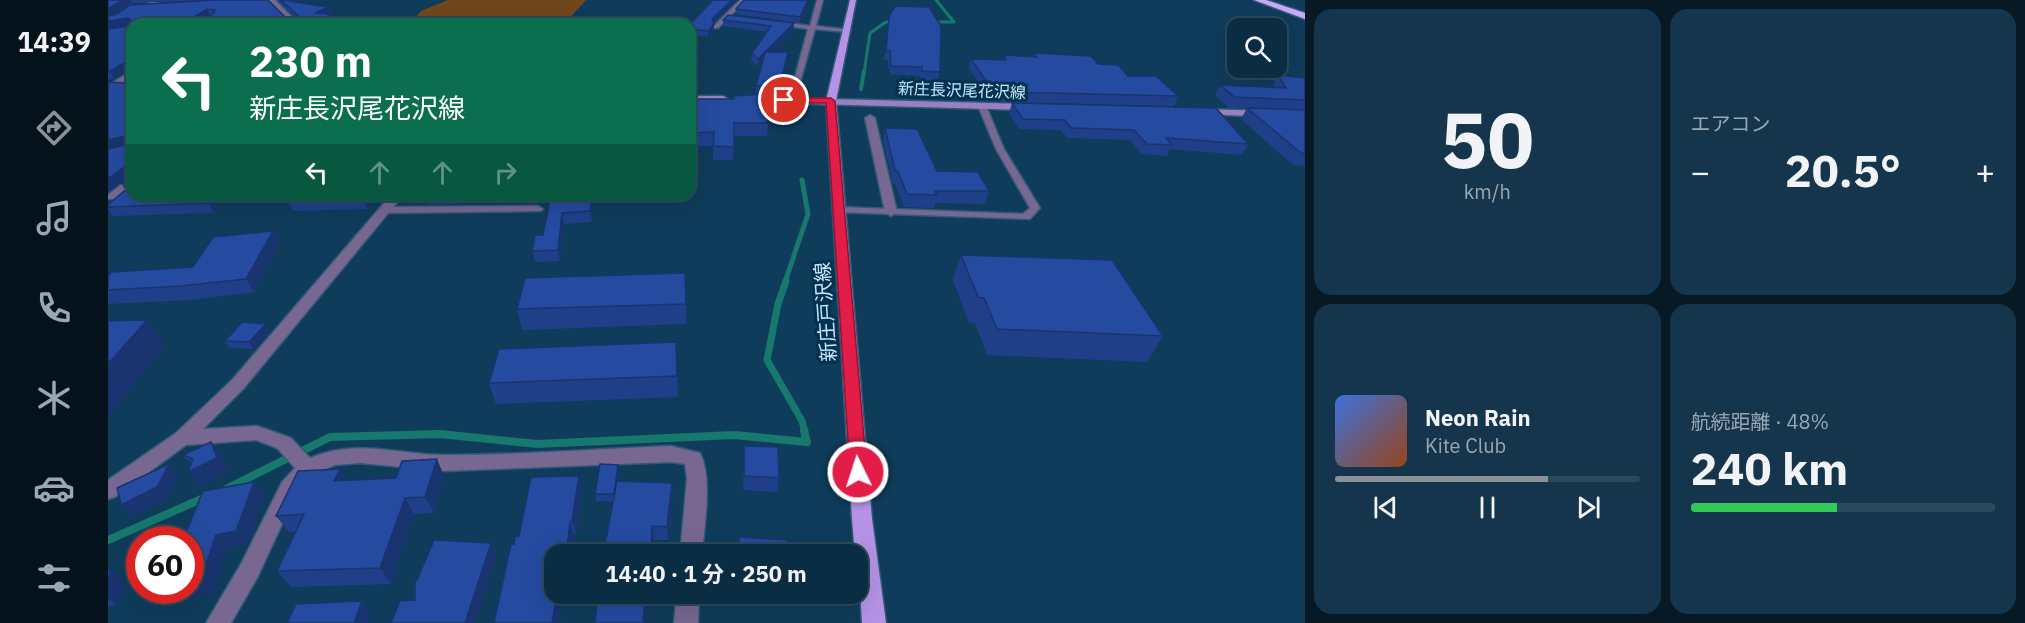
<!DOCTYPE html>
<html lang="ja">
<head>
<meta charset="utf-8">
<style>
  :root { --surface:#0b2d44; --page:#14354b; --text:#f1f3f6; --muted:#9aa8b2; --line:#2b495d; --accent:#8c9099 }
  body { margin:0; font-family:"IBM Plex Sans","Noto Sans JP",sans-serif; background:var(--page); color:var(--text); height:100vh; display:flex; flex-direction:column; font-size:22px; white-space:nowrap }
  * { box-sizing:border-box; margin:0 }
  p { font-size:20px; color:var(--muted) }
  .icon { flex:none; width:33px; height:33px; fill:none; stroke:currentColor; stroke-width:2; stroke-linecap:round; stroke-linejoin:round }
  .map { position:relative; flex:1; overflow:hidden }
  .sheet { display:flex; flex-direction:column; gap:9px; padding:9px; background:#061925; width:720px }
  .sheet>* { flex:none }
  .banner { position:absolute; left:18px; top:18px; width:570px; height:183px; border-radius:18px; box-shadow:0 6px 24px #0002,0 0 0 2px var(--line); background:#0b6e4f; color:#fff; overflow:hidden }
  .tools { position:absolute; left:1119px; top:18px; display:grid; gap:12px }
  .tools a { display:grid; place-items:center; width:60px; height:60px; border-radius:12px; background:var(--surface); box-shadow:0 6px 24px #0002,0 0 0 2px var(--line); font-size:30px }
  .speed { position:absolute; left:18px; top:526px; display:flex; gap:12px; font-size:30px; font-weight:700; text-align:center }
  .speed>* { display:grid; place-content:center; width:78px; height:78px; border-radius:50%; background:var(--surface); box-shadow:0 6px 24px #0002,0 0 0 2px var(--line); line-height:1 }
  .speed .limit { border:9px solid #d22; background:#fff; color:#111 }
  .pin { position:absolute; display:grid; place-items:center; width:51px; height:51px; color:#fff; margin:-26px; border:3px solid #fff; border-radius:50%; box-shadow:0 2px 6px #0007 }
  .me { position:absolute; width:66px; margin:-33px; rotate:356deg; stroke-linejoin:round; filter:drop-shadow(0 0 4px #0008) }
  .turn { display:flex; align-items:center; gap:21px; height:126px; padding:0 24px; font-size:27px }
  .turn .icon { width:78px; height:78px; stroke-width:2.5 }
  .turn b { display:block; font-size:42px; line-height:51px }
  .lanes { display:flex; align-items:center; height:57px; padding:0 24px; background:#0003; justify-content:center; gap:30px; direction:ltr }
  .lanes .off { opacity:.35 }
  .big { font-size:45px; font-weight:700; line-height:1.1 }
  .sheet .widget { flex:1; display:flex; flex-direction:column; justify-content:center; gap:9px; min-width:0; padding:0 21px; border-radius:18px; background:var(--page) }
  .sheet .dial { align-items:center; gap:0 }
  .dial b { font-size:78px; line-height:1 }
  .song { display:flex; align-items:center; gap:18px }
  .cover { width:72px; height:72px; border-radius:9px; background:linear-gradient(135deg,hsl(220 70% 55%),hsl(20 70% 35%)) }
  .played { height:6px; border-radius:3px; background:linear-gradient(90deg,var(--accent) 70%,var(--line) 70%) }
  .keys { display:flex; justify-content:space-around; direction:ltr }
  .heat { display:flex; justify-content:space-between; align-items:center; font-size:33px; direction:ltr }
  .charge { height:9px; border-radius:4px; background:linear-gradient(90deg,#34c759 48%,var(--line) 0) }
  .sheet .tiles { flex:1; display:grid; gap:9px; grid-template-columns:repeat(2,1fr) }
  .trip { position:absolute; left:436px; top:544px; width:324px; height:60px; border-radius:18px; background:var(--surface); box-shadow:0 6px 24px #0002,0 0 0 2px var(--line); font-weight:700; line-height:60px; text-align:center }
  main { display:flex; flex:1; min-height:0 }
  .menu { display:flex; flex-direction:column; width:108px; justify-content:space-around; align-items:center; background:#04121b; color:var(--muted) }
  .menu .icon { width:42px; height:42px }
  .menu .active { color:var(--accent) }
  .menu b { font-size:27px; color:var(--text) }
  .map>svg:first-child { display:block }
  .green { fill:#71471c }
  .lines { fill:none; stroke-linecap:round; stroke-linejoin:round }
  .stream-far4 { stroke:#17786d; stroke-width:3 }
  .stream-far3 { stroke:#17786d; stroke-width:4 }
  .stream-far2 { stroke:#17786d; stroke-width:5 }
  .stream-far1 { stroke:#17786d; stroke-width:7 }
  .stream { stroke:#17786d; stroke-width:8 }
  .lane-casing { stroke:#305a78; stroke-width:3 }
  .street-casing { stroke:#305a78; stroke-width:3 }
  .secondary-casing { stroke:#305a78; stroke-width:3 }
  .primary-casing { stroke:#305a78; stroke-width:3 }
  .highway-casing { stroke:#305a78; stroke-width:3 }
  .lane { fill:#786790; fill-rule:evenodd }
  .street { fill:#786790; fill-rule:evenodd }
  .secondary { fill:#9b80c0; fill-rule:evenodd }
  .primary { fill:#b592e5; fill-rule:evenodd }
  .highway { fill:#caa9f8; fill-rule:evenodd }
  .wall { fill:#1f4089 }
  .shaded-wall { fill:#19346f }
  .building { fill:#244b9f; stroke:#19346f; stroke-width:1.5; fill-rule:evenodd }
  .route { fill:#e11d48; stroke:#92132f; stroke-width:1.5 }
  .labels { text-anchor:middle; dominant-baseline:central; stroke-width:6; stroke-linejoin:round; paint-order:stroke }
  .far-street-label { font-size:16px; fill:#c8e5fd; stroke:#013250 }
  .street-label { font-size:20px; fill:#c8e5fd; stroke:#013250 }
</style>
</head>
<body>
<main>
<nav class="menu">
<b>14:39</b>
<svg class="icon active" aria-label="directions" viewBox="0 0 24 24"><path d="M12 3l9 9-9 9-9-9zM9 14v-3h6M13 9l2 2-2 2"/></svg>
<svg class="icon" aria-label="music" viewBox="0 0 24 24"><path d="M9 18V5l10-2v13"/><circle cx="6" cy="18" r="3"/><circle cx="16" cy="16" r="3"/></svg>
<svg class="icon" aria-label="phone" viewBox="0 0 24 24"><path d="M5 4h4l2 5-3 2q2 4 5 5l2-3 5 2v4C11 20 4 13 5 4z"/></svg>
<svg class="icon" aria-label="climate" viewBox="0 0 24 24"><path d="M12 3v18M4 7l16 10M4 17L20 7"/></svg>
<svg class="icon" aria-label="car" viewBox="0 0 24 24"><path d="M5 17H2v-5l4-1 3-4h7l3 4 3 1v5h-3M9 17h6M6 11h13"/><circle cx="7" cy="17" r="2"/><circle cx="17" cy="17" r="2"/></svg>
<svg class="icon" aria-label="filters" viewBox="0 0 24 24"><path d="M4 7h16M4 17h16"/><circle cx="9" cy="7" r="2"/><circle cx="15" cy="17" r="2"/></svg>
</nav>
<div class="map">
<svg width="1197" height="623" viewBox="0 0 1197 623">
  <rect width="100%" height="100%" fill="#0f3c5b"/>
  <!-- green -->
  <polygon class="green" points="340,0 478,0 456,24 301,24 313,11"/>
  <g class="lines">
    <!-- stream-far4 -->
    <g class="stream-far4">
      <polyline points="825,22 846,22 828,0"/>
      <polyline points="756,73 762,33 778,22 787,22"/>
    </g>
    <!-- stream-far3 -->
    <polyline class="stream-far3" points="753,89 756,71"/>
    <!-- stream-far2 -->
    <polyline class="stream-far2" points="677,282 700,214 694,180"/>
    <!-- stream-far1 -->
    <polyline class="stream-far1" points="678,281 670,304 659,360 694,421 697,432"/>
    <!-- stream -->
    <g class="stream">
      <polyline points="118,489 222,437 332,434 429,444 626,435 699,442 696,431"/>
      <polyline points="0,540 98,497"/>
    </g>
    <defs>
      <g id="lane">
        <polygon points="46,0 53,0 43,6 39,6 39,4"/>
        <polygon points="632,0 638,0 610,28 606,28 606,26"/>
        <polygon points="709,0 715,0 708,26 743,30 740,32 707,29 691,86 684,88 700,29 669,24 672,22 702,26"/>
        <polygon points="24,71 24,76 9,86 2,84"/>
        <polygon points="871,104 878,106 896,149 932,208 922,219 728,212 726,210 731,207 915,214 922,208 888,149 870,106"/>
        <polygon points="24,176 24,184 13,194 49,195 47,197 0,199 0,195"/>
        <polygon points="430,206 435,209 433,211 276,213 271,210 276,207"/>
      </g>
      <g id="street">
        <polygon points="160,0 167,0 191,24 183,24"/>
        <polygon points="762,115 767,118 789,212 783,216 777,212 757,118"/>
        <path d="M 283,195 L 295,195 L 136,388 L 95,429 L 149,426 L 183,438 L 202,458 C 251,438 288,455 338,455 C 413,455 488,449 563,446 L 592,453 C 605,479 596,525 594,555 L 572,555 L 579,479 L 577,464 L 563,462 L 336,471 L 252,463 L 227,465 L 206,474 L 188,494 L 149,578 L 123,623 L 98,623 L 133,564 L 174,482 L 187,468 L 169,448 L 148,440 L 78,445 L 7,497 L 0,499 L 0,480 L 68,433 L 124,380 Z"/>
        <polygon points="569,594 591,594 590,623 566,623"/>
      </g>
      <g id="secondary">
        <polygon points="582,96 615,96 620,99 615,102 582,102"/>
        <polygon points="639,97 921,104 926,107 921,110 636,102 636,98"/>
        <polygon points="1092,109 1197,112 1197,118 1089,114 1089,110"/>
      </g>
      <polygon id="primary" points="742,0 748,0 728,101 764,519 778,623 754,623 750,555 747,555 744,519 718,101"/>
      <polygon id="highway" points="1146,0 1158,0 1197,13 1197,19"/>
    </defs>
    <!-- lane casing -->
    <use href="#lane" class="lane-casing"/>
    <!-- street casing -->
    <use href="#street" class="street-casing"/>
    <!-- secondary casing -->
    <use href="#secondary" class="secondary-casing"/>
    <!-- primary casing -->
    <use href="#primary" class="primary-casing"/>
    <!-- highway casing -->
    <use href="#highway" class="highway-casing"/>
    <!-- lane -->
    <use href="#lane" class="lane"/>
    <!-- street -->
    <use href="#street" class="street"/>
    <!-- secondary -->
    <use href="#secondary" class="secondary"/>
    <!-- primary -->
    <use href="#primary" class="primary"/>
    <!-- highway -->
    <use href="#highway" class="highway"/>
  </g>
  <!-- wall -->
  <g class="wall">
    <polygon points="0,0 103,0 24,3 7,14"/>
    <polygon points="109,0 179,19 189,19 169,0 197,0 192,3 221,7 227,20 241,21 242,24 24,24 24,195 121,195 106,213 5,216 0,209 0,205 18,191 13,183 15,181 0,192 21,77 18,72 6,79 0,79 0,29 22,25 0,28 0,16"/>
    <polygon points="605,0 630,0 606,23 606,30 600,37 582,35 582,24"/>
    <polygon points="699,5 692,23 628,14 628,9"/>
    <polygon points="781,17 832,72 829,81 812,80 812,76 782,74 780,60 776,60"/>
    <polygon points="615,20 686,23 686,29 663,52 679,61 673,92 657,91 660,123 659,136 626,136 625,160 605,160 605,146 582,146 582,67 590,79 589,99 625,99 647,95 648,86 655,61 650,66 643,60 644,53 659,32 615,26"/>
    <polygon points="926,53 990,64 1070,96 1066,106 894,102 890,95 879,95 861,68 863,59 895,60 897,55 925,57"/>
    <polygon points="1170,75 1197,78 1197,166 1185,165 1133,119 1139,108 1121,108 1107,95 1112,85 1166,87 1165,85"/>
    <polygon points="904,103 1140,144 1134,155 1062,149 1059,156 1034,154 1022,140 959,138 953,130 911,129 901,113"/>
    <polygon points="777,128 829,171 881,191 877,204 827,203 826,208 796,207 787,184 785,184 775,140"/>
    <polygon points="268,195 259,209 185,211 179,199"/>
    <polygon points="316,195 441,195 389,196 387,201 351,200 349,204 319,204"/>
    <polygon points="443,195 486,195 484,222 456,224 452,261 427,262 424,251 435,235"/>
    <polygon points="172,244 146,292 82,300 0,304 0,276 85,267"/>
    <polygon points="853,255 1055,336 1039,362 879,355 867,323 861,323 845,280"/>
    <polygon points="578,304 578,324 414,330 409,309"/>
    <polygon points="162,331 145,349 121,348 117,341"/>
    <polygon points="568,342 570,397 388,404 381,383"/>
    <polygon points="103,442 114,456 120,472 92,486 80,472 83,464 75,455"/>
    <polygon points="636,446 671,478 669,492 635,490"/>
    <polygon points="510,465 511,472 510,481 564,483 565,497 560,540 546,540 545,555 495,555 505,501 488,501 487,494"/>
    <polygon points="232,469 239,481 336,476 326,513 306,514 283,584 183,587 169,571 188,532 181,532 168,516"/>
    <polygon points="474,490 468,535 466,535 463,555 447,555 406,544 411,536"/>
    <polygon points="0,570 19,583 9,605 0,606"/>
  </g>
  <!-- shaded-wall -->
  <g class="shaded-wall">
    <polygon points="15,0 22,0 24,3 7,14 0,16 0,8"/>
    <polygon points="183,0 197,0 183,8 181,1"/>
    <polygon points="624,0 630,0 604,24 604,19"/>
    <polygon points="700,0 699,5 692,23 692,17"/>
    <polygon points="221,7 223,14 207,13"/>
    <polygon points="99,9 102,15 89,24 86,17"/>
    <polygon points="225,14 227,21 214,19"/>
    <polygon points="20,18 24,25 0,28 0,21"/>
    <polygon points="686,23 686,29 650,66 650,59"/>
    <polygon points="606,24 606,30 600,37 600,31"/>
    <polygon points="680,52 679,61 673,92 673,82"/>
    <polygon points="20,61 24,69 6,79 2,71"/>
    <polygon points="590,67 590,79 589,94 589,104 582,96 582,83"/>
    <polygon points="18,136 24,145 0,149 0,140"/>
    <polygon points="19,165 24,174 0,192 0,179"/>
    <polygon points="108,195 121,195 106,213 100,203"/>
    <polygon points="255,195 268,195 259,209 254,197"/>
    <polygon points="346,195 349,195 351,200 349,204"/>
    <polygon points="484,195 486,195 484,222 482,211"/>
    <polygon points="454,213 456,224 452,261 450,250"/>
    <polygon points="165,231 172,244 146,292 138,279"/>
    <polygon points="39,320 58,346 0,417 0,364"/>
    <polygon points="158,324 162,331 145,349 141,342"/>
    <polygon points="103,442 114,456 120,472 92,486 80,472"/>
    <polygon points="329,459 336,476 326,513 317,497"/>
    <polygon points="61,464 71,476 60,499 25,517 13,505"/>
    <polygon points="510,465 511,472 507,501 506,494"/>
    <polygon points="232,469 242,486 226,481"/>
    <polygon points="471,476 474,490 468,535 464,521"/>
    <polygon points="146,482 157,496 140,544 120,548 106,592 46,604 30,591 82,591 82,581 108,535"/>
    <polygon points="564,483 565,497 560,540 559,527"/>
    <polygon points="297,498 306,514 283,584 272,568"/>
    <polygon points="462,522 466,535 463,555 458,555"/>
    <polygon points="544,526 546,540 545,555 543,555"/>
    <polygon points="383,543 388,556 367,623 357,623"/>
    <polygon points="4,570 19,583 9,605 0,598 0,577"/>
    <polygon points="449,594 454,594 450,623 444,623"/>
    <polygon points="537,594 540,594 538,623 535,623"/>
    <polygon points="254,601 263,614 260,623 246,623"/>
  </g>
  <!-- building -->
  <g class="building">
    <polygon points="0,0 15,0 3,7 0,8"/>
    <path d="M 109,0 L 160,0 L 179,19 L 190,19 L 190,16 L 173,0 L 183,0 L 181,1 L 221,7 L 207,13 L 225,14 L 214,19 L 241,21 L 236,24 L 24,24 L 24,183 L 13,183 L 21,175 L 19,165 L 0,179 L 0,149 L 21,144 L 21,139 L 18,136 L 0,140 L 0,82 L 19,83 L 22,74 L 18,72 L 21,70 L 20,61 L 0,72 L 0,29 L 22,26 L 23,20 L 20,18 L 0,21 L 0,16 L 9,14 L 22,5 ZM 99,9 L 107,10 L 106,13 L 95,20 L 88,20 L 86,17 Z"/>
    <polygon points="605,0 624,0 604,19 606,24 600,31 582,29 582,24"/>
    <polygon points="636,0 700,0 692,17 628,9"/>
    <polygon points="787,6 821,7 833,26 832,72 814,71 814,67 783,66 782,51 778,51 781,17"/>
    <polygon points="620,15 686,23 650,59 644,53 663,26 615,20"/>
    <polygon points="657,52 680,52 673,82 657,81 658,86 648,86"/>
    <polygon points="926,53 983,56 990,64 1010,65 1020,76 1048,76 1070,96 897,92 893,85 881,85 863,59 898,60 897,55 929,57"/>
    <polygon points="582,67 590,67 589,82 582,83"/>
    <polygon points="1170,75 1197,78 1197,100 1127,97 1112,85 1178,88"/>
    <polygon points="582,91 589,92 588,99 626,99 625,96 658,94 660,123 626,123 626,147 605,146 606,132 582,133"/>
    <polygon points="904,103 1108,108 1140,144 1058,138 1064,145 1039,144 1026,130 963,128 957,120 915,119"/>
    <polygon points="1139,108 1197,110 1197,154 1193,153"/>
    <polygon points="777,128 809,129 829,171 870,172 881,191 827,191 829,195 799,194 790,171 787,171"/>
    <polygon points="16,191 24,191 24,195 108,195 100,203 0,207 0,205"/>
    <polygon points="182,195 255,195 254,197 179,199"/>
    <polygon points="443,195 484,195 482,211 454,213 450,250 424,251 427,235 435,235"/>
    <polygon points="165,231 138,279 73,286 0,290 0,276 4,272 85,267 105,237"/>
    <polygon points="853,255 1004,260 1055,336 889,329 876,298 870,297"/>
    <polygon points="577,273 578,304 409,309 417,278"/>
    <polygon points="39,320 0,364 0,321"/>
    <polygon points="134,322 158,324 141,342 117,341"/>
    <polygon points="568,342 569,376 381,383 391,349"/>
    <polygon points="103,442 109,458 80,472 85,459 75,455"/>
    <polygon points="636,446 670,447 671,478 636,476"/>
    <polygon points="329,459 317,497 297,498 272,568 169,571 196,514 168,516 190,471 232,469 226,481 288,478 294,461"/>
    <polygon points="61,464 49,487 13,505 9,488"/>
    <polygon points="492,464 510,465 506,494 487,494"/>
    <polygon points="471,476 464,521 462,522 458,555 447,555 447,594 449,594 444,623 386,623 403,544 406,544 407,536 411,536 423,477"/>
    <polygon points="509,481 564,483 559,527 544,526 543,555 495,555"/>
    <polygon points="146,482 128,531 108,535 93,579 82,581 82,540 75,540 95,491"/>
    <polygon points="631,537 680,540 680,555 631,555"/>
    <polygon points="326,540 383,543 357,623 283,623 292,601 307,600 307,580 309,580"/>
    <polygon points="490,594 537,594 535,623 487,623"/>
    <polygon points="254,601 246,623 179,623 188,604"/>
  </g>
  <!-- route -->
  <polygon class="route" points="723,98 727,101 759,472 756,477 750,479 744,477 742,472 718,103 676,103 671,100 676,98"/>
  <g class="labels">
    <!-- far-street labels -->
    <g class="far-street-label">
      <text transform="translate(854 90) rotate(2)">新庄長沢尾花沢線</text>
    </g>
    <!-- street labels -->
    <g class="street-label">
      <text transform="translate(717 312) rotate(-94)">新庄戸沢線</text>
    </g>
  </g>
</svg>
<div class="tools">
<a><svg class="icon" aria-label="search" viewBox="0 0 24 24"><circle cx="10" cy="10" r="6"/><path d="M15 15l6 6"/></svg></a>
</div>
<div class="speed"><div class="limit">60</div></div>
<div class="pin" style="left:676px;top:100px;background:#d93025"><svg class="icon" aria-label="arrive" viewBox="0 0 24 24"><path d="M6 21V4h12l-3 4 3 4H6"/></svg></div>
<svg class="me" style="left:750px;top:472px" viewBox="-20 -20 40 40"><circle r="17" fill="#e11d48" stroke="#fff" stroke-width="3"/><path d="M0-11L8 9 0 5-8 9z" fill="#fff"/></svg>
<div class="trip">14:40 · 1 分 · 250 m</div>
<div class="banner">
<div class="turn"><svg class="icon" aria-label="left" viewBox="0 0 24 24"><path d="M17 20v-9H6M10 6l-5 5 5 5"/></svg><div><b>230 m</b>新庄長沢尾花沢線</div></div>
<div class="lanes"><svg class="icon" aria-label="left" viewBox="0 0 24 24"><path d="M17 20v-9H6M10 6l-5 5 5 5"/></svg><svg class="icon off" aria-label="ahead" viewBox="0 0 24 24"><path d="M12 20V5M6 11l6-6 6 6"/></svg><svg class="icon off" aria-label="ahead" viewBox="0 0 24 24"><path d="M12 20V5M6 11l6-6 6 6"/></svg><svg class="icon off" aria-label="right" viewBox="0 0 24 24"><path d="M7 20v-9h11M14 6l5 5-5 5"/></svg></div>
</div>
</div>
<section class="sheet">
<div class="tiles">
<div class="widget dial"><b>50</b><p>km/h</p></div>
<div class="widget"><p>エアコン</p>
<div class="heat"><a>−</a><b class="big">20.5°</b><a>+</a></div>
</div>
<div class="widget">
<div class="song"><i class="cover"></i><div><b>Neon Rain</b><p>Kite Club</p></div></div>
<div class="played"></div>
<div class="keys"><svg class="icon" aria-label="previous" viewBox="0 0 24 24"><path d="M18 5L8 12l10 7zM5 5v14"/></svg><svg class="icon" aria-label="pause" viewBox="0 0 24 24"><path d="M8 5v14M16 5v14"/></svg><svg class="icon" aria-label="next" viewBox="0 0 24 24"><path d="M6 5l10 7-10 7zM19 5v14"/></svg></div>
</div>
<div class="widget"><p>航続距離 · 48%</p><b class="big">240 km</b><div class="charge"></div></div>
</div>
</section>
</main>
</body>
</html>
